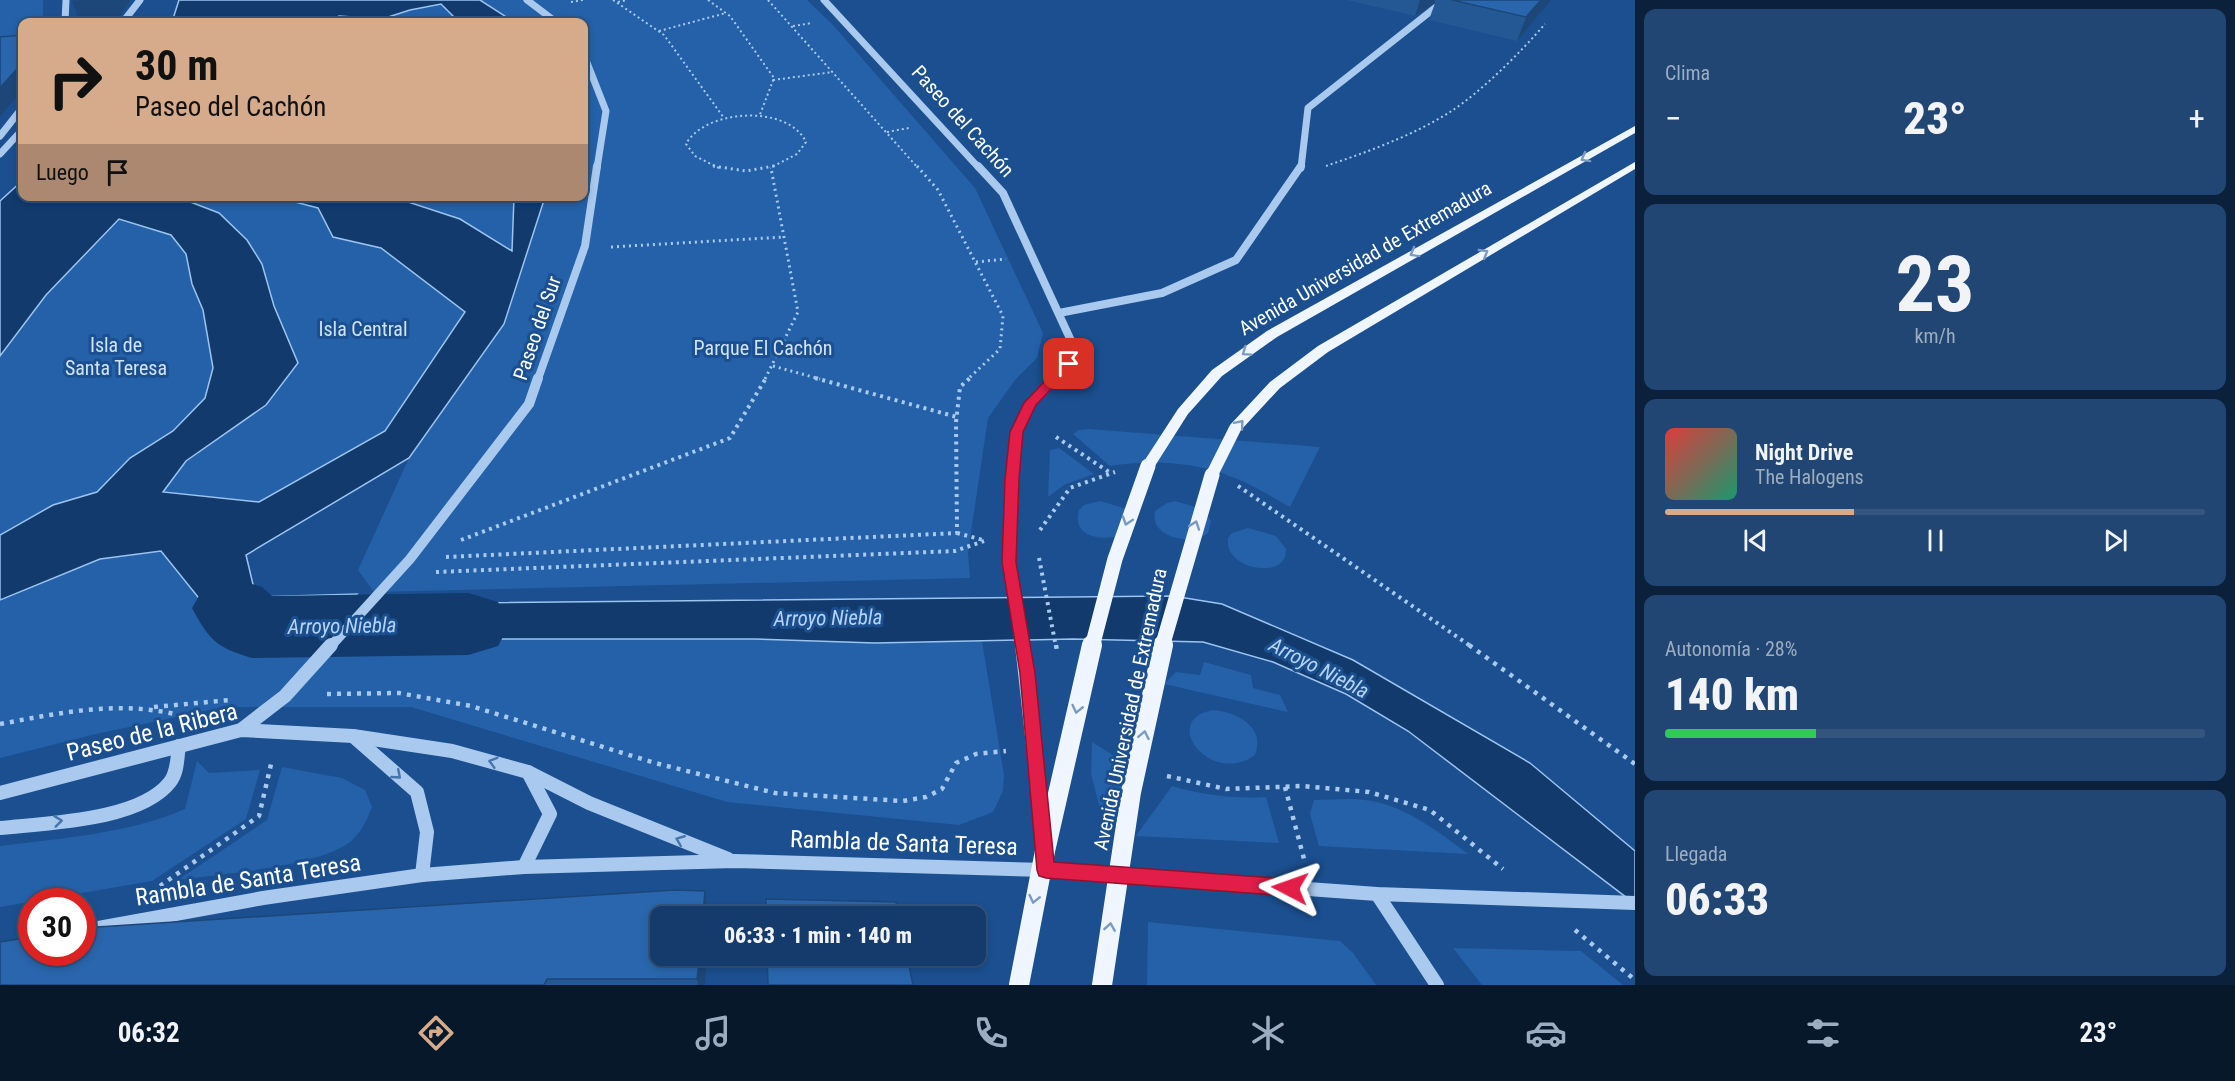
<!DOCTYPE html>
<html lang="es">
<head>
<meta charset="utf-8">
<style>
  :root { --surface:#143b6b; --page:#214673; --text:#f1f3f6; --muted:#9dadc1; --line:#33557e; --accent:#d6ab8b }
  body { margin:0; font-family:"Roboto Condensed",sans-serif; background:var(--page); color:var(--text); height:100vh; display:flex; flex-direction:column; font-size:22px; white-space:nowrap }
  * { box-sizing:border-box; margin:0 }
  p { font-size:20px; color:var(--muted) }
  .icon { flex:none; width:33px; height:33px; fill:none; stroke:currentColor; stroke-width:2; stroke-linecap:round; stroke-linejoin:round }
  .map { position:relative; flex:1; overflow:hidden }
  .side { display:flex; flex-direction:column; gap:9px; padding:9px; background:#0b203b; width:600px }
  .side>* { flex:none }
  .top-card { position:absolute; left:18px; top:18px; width:570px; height:183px; border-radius:12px; box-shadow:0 3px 9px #0003,0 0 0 2px var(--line); background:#d6ab8b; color:#111; overflow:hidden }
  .speed { position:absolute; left:18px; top:888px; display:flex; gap:12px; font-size:30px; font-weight:700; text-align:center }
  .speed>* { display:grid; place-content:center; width:78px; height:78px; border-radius:50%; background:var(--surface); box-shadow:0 3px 9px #0003,0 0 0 2px var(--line); line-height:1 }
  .speed .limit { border:9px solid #d22; background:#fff; color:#111 }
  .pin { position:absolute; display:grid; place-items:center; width:51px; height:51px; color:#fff; margin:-26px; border-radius:12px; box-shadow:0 3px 9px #0006 }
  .me { position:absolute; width:66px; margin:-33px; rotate:274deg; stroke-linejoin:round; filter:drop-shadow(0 0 4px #0008) }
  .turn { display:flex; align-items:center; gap:21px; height:126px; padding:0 18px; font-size:27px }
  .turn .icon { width:78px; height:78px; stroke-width:2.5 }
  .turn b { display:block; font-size:42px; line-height:51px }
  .then { display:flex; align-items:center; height:57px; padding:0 18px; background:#0003; gap:12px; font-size:22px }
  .big { font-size:45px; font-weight:800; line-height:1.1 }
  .side .tile { flex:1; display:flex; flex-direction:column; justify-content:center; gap:9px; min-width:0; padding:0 21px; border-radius:12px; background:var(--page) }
  .side .dial { align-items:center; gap:0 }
  .dial b { font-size:78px; line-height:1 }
  .song { display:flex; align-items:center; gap:18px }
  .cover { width:72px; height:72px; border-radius:9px; background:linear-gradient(135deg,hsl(0 70% 55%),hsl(160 70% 35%)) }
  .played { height:6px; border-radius:3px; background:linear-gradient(90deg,var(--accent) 35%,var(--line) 35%) }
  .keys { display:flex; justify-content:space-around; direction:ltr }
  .heat { display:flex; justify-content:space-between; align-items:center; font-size:33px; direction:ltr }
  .charge { height:9px; border-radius:4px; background:linear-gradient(90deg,#34c759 28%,var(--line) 0) }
  .trip { position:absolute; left:650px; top:906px; width:336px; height:60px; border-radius:12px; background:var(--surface); box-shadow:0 3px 9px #0003,0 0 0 2px var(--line); font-weight:800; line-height:60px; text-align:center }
  .tabs { display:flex; height:96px; justify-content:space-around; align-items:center; background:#08182b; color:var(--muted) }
  .tabs .icon { width:42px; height:42px }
  .tabs .selected { color:var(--accent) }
  .tabs b { font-size:27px; color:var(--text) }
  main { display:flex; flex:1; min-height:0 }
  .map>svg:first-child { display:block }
  .green { fill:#2461a8 }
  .water { fill:#123a6d; stroke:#9cc4f0; stroke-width:1.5 }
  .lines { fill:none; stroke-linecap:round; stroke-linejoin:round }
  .river { fill:#123a6d; fill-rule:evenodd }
  .path-far3 { stroke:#a9c9ee; stroke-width:2; stroke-dasharray:2 3; stroke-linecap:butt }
  .path-far2 { stroke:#a9c9ee; stroke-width:3; stroke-dasharray:2 4; stroke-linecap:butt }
  .path-far1 { stroke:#a9c9ee; stroke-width:4; stroke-dasharray:3 4.5; stroke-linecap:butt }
  .path { stroke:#a9c9ee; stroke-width:4.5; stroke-dasharray:4 6; stroke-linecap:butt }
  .minor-far3 { stroke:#a9c9ee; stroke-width:7 }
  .minor-far2 { stroke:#a9c9ee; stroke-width:8 }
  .minor-far1 { stroke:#a9c9ee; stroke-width:10 }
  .minor { stroke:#a9c9ee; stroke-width:14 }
  .major { fill:#f0f6ff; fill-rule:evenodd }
  .major-bridge-far1 { stroke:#f0f6ff; stroke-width:15 }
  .major-bridge { stroke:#f0f6ff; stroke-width:20 }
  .wall { fill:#245895 }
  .shaded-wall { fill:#1d4779 }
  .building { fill:#2a66ad; stroke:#1d4779; stroke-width:1.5 }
  .oneway { stroke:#7b9ac1 }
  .oneway2 { stroke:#4674ac }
  .route { fill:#e11d48; stroke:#92132f; stroke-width:1.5 }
  .labels { text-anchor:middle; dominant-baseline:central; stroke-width:6; stroke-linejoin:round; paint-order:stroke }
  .street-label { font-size:20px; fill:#fff; stroke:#1b4f8f }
  .park-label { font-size:20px; fill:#cfe3fa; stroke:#1b4f8f }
  .water-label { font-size:21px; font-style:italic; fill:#b5d3f5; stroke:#1b4f8f }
  .near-street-label { font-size:24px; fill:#fff; stroke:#1b4f8f }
</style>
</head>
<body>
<main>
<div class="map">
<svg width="1635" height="985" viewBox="0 0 1635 985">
  <rect width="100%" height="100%" fill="#1b4f8f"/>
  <!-- green -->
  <g class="green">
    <polygon points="0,0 43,0 43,22 22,22 22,41 0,45"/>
    <polygon points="479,0 807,0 833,25 975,188 1043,333 1037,358 1015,380 988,418 968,553 970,578 374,592 358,570 409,458 504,324 545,197 584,196 584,22 514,22"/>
    <polygon points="441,4 459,22 330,22 339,16 382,19 410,10"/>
    <polygon points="156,197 276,197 318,208 333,237 380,248 465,312 385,431 259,502 163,492 186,461 266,405 274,306 262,264"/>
    <polygon points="393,197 514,197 512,251 460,219"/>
    <polygon points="118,219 171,235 186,254 192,284 203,310 213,368 205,398 173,431 130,458 97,492 53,505 0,535 0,356 45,295"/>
    <path d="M 1089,429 L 1320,447 L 1290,507 C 1273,498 1255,486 1237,479 C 1199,462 1151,459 1110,466 L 1073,434 L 1079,430 Z"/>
    <polygon points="1059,448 1094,474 1064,485 1048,497 1050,450"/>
    <path d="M 1100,501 L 1127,509 L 1135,521 L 1131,533 C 1112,541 1070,542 1079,510 L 1084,505 Z"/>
    <path d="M 1175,501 L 1202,509 L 1211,521 L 1208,533 C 1191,546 1149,538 1155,511 L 1167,503 Z"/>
    <path d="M 1248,528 L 1276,536 L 1286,549 C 1288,581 1223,570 1228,538 L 1232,533 Z"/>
    <polygon points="161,551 235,643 349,645 458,639 754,639 875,643 982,641 1004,775 1003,791 993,812 959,825 727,802 411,707 224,707 96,734 0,758 0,600 100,559"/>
    <polygon points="1204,662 1251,675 1253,688 1280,695 1288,712 1164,684 1176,672 1200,675"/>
    <path d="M 1213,710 C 1237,712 1266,727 1255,755 C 1211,787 1158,720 1213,710 Z"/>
    <polygon points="1092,742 1138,771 1101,812 1091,774"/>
    <path d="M 197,761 L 209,773 L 260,770 L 246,819 L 152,881 L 0,907 L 0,846 C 62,838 127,834 185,809 Z"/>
    <path d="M 282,767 L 342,778 L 365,790 L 372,807 C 367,820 361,833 350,842 C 315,868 222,873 178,880 L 267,820 Z"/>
    <path d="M 1172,786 C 1204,795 1232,799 1266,797 L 1279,843 L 1136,836 Z"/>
    <path d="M 1314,800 C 1330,800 1349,798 1365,800 C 1403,804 1439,832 1468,854 L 1319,846 L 1310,814 Z"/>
    <polygon points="1148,922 1340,941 1353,953 1376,985 1147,985"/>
    <polygon points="1453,948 1581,951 1623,985 1482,985"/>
  </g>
  <!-- water -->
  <g class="water">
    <polygon points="179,0 480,0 514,22 459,22 441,4 410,10 382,19 339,16 330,22 172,22"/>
    <polygon points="22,181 22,196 180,198 219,213 247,240 262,264 274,306 298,363 266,405 186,461 163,492 259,502 385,431 465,312 381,248 333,237 318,208 276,197 393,197 460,219 512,251 514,197 545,197 504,324 409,458 246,555 256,597 357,594 314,644 235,643 161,551 100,559 0,600 0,535 53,505 97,492 130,458 173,431 205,398 213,368 203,310 192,284 186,254 171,235 119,219 46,295 0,356 0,201"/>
    <polygon points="1173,596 1222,604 1353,660 1530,763 1635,851 1635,904 1408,731 1346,694 1273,662 1203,642 1073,639 875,643 754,639 458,639 349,645 387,597 466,603"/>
  </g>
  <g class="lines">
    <!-- river -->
    <path class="river" d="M 233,578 L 262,587 L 272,596 L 468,593 L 498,602 L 510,624 L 498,646 L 468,655 L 252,658 C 216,647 210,641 192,608 L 204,587 Z"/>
    <!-- path-far3 -->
    <g class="path-far3">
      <polyline points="613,0 664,35 724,118"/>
      <polyline points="708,0 730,16 774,78 759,117"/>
      <polyline points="768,0 918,168"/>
      <polyline points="571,2 583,0"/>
      <polyline points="618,2 627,0"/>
      <polyline points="793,26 812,23"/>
      <polyline points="659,31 726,13"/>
      <polyline points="773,80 833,72"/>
      <polyline points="887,132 909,128"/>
      <path d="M 1326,166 C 1367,152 1412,136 1450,112 C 1481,92 1520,53 1545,24"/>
      <path d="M 719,168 L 695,156 L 686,144 C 705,109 788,104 806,142 L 797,154 L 770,168"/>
    </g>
    <!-- path-far2 -->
    <g class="path-far2">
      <polyline points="713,166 746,171 774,166"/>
      <polyline points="917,166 938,190 1003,316 1000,349 968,379"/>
      <polyline points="611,247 784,237"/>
      <polyline points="976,262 1006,259"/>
      <polyline points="773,366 820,379"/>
      <polyline points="765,379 798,312 771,168"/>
    </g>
    <!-- path-far1 -->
    <g class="path-far1">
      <polyline points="815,378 957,417"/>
      <polyline points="1056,437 1112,474"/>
      <polyline points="1238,486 1472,647"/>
      <polyline points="1040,530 1070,488 1115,472"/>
      <polyline points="957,533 983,540"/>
      <polyline points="461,540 730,438 766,378"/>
      <polyline points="446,557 957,533 956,422 960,387 970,378"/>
      <polyline points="1039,558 1056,647"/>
      <polyline points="436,572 955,551 984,541"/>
    </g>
    <!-- path -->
    <g class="path">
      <polyline points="1056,645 1057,651"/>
      <polyline points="1469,645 1635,764"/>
      <polyline points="327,694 399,693 471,706 655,763 775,793 903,801 926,797 942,789 956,763 976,754 1006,751"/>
      <polyline points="154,707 230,700"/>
      <path d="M 0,724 C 60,713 118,700 179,715"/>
      <polyline points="1167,776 1226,789 1302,786 1369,792 1430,810 1503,869"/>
      <polyline points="1285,787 1304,859"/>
      <polyline points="160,886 259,816 272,760"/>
      <polyline points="1575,930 1635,980"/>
    </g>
    <!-- minor-far3 -->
    <g class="minor-far3">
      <polyline points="527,0 556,22"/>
      <polyline points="824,0 979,168"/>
      <polyline points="65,22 66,0"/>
      <polyline points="123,22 140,0"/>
      <polyline points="584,55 606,111 597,168"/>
      <polyline points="0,136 22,108"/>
      <polyline points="0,154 22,130"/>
      <polyline points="1301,168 1308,108 1445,0"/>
    </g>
    <!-- minor-far2 -->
    <g class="minor-far2">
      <polyline points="978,166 1003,193 1073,345 1069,364 1054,379"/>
      <polyline points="1059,313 1162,293 1236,260 1301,166"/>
      <polyline points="538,379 585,246 597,166"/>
    </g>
    <!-- minor-far1 -->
    <g class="minor-far1">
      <polyline points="330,647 410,559 529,404 538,378"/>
      <polyline points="1023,647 1009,563 1012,479 1017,432 1031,403 1056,378"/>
    </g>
    <!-- minor -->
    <g class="minor">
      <polyline points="1022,645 1043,837"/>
      <polyline points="241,730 285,696 331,645"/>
      <polyline points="353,736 417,792 427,832 422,875"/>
      <polyline points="528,772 589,803 728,859"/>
      <polyline points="0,793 241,730 353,736 452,751 528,772 550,814 524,867"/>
      <path d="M 0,828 C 46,823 140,821 170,782 C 178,772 177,757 179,746"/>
      <polyline points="1377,894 1437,985"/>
      <polyline points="82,931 263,898 422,875 524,867 734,861 1046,870 1377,894 1635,903"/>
    </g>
    <!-- major -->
    <g class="major">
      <polygon points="1635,126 1635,133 1277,337 1222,376 1188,414 1153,469 1143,469 1141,466 1178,409 1212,370 1267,331"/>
      <polygon points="1635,162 1635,169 1328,352 1280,388 1241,430 1217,478 1207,478 1205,475 1230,425 1270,382 1318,346"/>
    </g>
    <!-- major-bridge-far1 -->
    <g class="major-bridge-far1">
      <polyline points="1092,647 1115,559 1148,466"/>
      <polyline points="1162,647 1212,475"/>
    </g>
    <!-- major-bridge -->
    <g class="major-bridge">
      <polyline points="1019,985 1045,851 1092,645"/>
      <polyline points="1102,985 1131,792 1163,645"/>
    </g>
  </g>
  <!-- wall -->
  <g class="wall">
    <polygon points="1347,0 1551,0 1517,41 1429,20 1435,3 1415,16"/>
    <polygon points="660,956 707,956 705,985 0,985"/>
  </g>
  <!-- shaded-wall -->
  <g class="shaded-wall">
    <polygon points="79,0 130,0 119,18 80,22 72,1"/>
    <polygon points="1420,0 1435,0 1435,3 1415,16"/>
    <polygon points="1541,0 1551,0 1517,41 1526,17"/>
    <polygon points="22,58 22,90 0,117 0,88"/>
    <polygon points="705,891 708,916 703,916"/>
    <polygon points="700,956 707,956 705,985 698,985 697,979"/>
  </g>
  <!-- building -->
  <g class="building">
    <polygon points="1452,0 1541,0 1526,17"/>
    <polygon points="22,35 22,58 16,70 0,88 0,37"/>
    <polygon points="675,890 705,891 703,916 660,916 660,956 700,956 697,979 547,979 544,985 0,985 0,942 32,937 32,952 82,952 82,928"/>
    <polygon points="766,899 896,902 899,916 766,916"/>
    <polygon points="767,956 907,956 913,985 768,985"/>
  </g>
  <!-- one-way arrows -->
  <defs><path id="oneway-chevron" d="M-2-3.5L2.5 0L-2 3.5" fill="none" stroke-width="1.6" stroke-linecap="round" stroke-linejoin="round" transform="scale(1.5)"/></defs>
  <g class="oneway">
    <use href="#oneway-chevron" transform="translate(1585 158) rotate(151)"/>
    <use href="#oneway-chevron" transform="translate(1414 253) rotate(151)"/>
    <use href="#oneway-chevron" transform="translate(1484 253) rotate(-31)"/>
    <use href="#oneway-chevron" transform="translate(1246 352) rotate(145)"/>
    <use href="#oneway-chevron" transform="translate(1240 424) rotate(-50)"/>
    <use href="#oneway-chevron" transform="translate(1127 521) rotate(108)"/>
    <use href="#oneway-chevron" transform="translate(1195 525) rotate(-71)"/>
    <use href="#oneway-chevron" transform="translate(1077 709) rotate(103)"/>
    <use href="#oneway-chevron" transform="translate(1144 735) rotate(-79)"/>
    <use href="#oneway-chevron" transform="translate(1034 899) rotate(103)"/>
    <use href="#oneway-chevron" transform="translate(1110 927) rotate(-81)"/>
  </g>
  <g class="oneway2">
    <use href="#oneway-chevron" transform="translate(493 762) rotate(-164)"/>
    <use href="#oneway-chevron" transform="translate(397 775) rotate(41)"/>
    <use href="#oneway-chevron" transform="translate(58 821) rotate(-7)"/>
    <use href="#oneway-chevron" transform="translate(680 840) rotate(-158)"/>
  </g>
  <!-- route -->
  <polygon class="route" points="1069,360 1075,364 1036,405 1023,432 1019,479 1016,562 1035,673 1054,862 1290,879 1296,882 1299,888 1296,893 1290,896 1046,878 1039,876 1037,870 1020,673 1002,562 1005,479 1010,432 1024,403 1064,361"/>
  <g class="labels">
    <!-- street labels -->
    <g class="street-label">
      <text transform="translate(963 121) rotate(48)">Paseo del Cachón</text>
      <text transform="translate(1365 258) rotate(-30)">Avenida Universidad de Extremadura</text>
      <text transform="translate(537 328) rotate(-71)">Paseo del Sur</text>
      <text transform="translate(1130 709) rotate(-78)">Avenida Universidad de Extremadura</text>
    </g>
    <!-- park labels -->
    <g class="park-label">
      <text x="363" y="329">Isla Central</text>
      <text x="116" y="345">Isla de<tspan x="116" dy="23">Santa Teresa</tspan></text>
      <text x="763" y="348">Parque El Cachón</text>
    </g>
    <!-- water labels -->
    <g class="water-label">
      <text transform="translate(828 618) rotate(-1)">Arroyo Niebla</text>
      <text transform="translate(342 626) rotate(-1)">Arroyo Niebla</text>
      <text transform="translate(1319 668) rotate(27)">Arroyo Niebla</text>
    </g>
    <!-- near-street labels -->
    <g class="near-street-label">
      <text transform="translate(152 732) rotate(-14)">Paseo de la Ribera</text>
      <text transform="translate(904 843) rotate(2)">Rambla de Santa Teresa</text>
      <text transform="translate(248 880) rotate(-9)">Rambla de Santa Teresa</text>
    </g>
  </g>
</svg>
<div class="speed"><div class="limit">30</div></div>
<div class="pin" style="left:1069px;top:364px;background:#d93025"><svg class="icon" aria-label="arrive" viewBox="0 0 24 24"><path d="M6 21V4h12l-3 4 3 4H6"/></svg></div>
<svg class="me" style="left:1290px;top:888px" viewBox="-20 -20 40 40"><path d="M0-17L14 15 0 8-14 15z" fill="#e11d48" stroke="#fff" stroke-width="4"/></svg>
<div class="trip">06:33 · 1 min · 140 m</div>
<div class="top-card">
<div class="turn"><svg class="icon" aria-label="right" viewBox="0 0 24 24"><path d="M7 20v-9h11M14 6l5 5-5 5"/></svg><div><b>30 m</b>Paseo del Cachón</div></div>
<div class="then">Luego<svg class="icon" aria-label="arrive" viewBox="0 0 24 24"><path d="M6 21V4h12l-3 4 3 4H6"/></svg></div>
</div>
</div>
<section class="side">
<div class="tile"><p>Clima</p>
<div class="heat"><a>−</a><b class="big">23°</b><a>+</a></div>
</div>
<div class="tile dial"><b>23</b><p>km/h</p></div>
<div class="tile">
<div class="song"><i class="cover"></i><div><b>Night Drive</b><p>The Halogens</p></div></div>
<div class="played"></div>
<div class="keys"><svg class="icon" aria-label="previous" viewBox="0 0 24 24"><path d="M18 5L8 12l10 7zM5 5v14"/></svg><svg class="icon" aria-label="pause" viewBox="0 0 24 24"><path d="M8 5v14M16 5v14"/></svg><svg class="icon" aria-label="next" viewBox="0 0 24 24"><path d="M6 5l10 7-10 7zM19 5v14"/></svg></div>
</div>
<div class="tile"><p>Autonomía · 28%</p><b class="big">140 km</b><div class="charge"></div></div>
<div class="tile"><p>Llegada</p><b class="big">06:33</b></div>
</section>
</main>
<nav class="tabs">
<b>06:32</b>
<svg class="icon selected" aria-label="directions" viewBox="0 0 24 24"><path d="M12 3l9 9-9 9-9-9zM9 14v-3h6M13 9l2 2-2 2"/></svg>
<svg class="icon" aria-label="music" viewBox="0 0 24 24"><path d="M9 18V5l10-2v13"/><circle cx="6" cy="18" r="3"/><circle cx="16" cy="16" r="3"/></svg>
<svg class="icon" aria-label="phone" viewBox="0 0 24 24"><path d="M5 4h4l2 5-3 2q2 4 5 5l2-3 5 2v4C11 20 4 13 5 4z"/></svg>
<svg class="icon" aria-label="climate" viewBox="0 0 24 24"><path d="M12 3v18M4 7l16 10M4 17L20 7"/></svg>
<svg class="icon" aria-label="car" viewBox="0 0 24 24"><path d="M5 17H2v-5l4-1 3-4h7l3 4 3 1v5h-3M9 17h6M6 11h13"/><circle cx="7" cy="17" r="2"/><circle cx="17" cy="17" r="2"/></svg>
<svg class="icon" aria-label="filters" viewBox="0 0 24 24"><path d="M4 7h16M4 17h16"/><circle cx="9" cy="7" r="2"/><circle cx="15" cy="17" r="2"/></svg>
<b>23°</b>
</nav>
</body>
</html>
